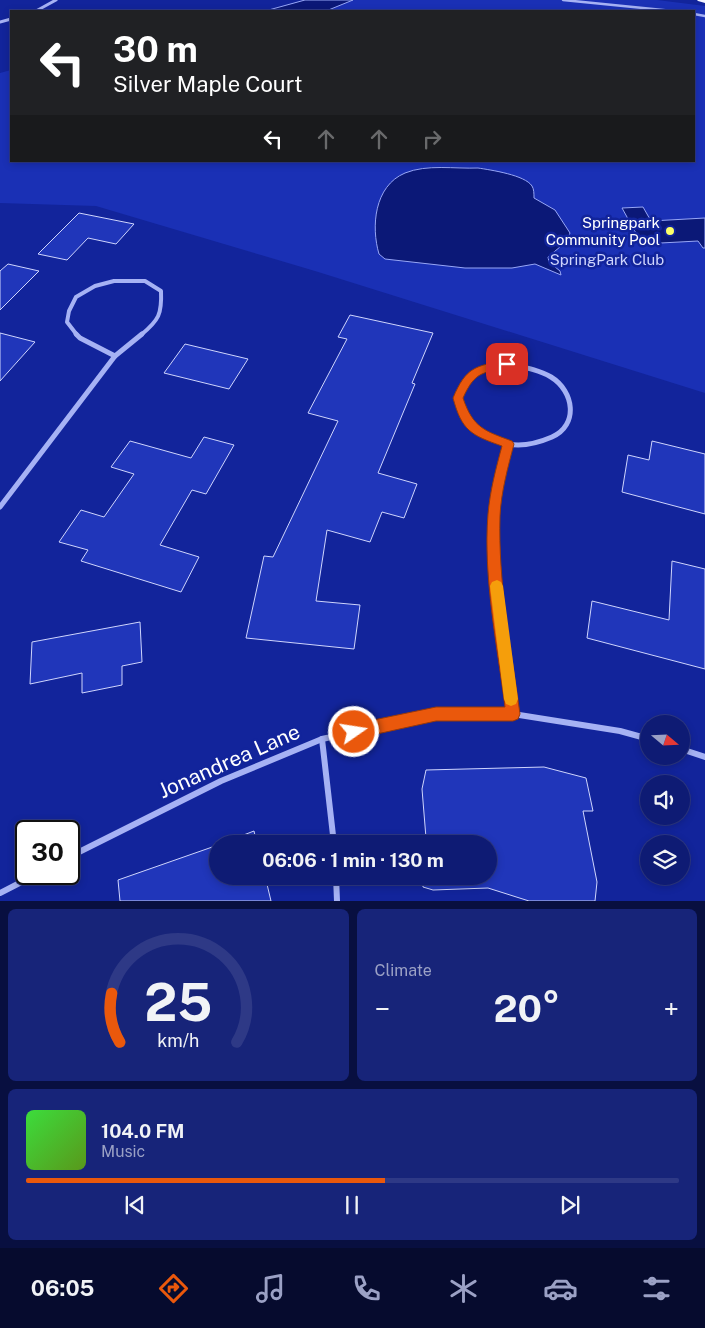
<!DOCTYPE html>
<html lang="en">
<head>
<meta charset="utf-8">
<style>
  :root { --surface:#0e1b74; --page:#172479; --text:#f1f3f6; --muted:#9ba1c5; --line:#2e3986; --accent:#ea580c }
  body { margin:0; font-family:"Public Sans",sans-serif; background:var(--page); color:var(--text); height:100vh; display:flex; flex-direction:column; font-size:19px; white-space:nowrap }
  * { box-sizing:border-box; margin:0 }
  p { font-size:16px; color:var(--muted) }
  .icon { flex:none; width:28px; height:28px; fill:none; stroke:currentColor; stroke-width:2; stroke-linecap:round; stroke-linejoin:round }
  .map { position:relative; height:901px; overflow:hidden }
  .side { display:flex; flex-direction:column; gap:8px; padding:8px; background:#080f40; flex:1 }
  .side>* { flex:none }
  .hud { position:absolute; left:10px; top:10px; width:685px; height:152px; border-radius:0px; box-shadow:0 2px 8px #0003,0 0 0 1px var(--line); background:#202124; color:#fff; overflow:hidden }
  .needle { width:32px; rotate:109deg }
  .tools { position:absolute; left:640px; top:715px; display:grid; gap:10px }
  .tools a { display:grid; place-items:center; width:50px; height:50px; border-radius:50%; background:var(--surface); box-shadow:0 2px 8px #0003,0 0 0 1px var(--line); font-size:25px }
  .speed { position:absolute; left:15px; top:820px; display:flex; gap:10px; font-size:25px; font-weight:700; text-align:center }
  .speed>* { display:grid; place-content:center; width:65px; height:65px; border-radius:50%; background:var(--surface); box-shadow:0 2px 8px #0003,0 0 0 1px var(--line); line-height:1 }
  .speed .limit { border:2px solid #111; border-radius:8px; background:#fff; color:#111 }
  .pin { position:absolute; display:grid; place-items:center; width:42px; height:42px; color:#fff; margin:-21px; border-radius:10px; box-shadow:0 2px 8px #0006 }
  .me { position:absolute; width:55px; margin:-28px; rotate:77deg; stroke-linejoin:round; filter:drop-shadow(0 0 4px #0008) }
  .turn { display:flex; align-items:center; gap:18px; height:105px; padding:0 20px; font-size:22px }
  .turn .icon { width:65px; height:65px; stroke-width:2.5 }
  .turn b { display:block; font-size:35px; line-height:42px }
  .lanes { display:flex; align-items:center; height:48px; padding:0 20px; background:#0003; justify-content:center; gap:25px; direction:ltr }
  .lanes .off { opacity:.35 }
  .big { font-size:38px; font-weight:700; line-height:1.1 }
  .side .card { flex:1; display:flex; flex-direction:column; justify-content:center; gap:8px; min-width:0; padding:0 18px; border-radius:8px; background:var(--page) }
  .side .dial { align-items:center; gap:0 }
  .dial svg { height:130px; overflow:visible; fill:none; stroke:var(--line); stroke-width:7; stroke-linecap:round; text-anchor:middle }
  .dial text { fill:var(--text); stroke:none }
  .song { display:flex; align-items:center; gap:15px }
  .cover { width:60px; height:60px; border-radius:8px; background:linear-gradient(135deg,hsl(120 70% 55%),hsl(90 70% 35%)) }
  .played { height:5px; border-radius:2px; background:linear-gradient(90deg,var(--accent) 55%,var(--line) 55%) }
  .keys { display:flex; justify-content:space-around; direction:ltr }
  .heat { display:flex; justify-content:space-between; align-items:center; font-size:28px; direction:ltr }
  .side .tiles { flex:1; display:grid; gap:8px; grid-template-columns:1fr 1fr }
  .card:last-child { grid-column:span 2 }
  .trip { position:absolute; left:209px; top:835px; width:288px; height:50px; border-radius:25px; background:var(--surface); box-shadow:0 2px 8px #0003,0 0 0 1px var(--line); font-weight:700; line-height:50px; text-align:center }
  .tabs { display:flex; height:80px; justify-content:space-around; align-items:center; background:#060b2e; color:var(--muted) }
  .tabs .icon { width:35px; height:35px }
  .tabs .selected { color:var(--accent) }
  .tabs b { font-size:22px; color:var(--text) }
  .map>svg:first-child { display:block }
  .green { fill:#1a30b5 }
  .water { fill:#0b1877; stroke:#98a7f7 }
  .building { fill:#2036ba; stroke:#cfd5fd }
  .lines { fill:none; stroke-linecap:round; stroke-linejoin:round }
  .lane { stroke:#a6b2f4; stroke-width:2.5 }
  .street-far3 { stroke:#a6b2f4; stroke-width:3 }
  .street-far2 { stroke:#a6b2f4; stroke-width:4 }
  .street-far1 { stroke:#a6b2f4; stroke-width:5 }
  .street { stroke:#a6b2f4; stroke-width:6 }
  .primary { fill:#f3f4ff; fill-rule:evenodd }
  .route { fill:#ea580c; stroke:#983908 }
  .slow { fill:#f59e0b }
  .poi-dot { fill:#fcff69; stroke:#12249b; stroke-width:2 }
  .labels { text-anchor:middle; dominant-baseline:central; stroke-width:5; stroke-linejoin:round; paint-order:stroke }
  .far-poi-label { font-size:15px; fill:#fff; stroke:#12249b; text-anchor:end }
  .far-park-label { font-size:15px; fill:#cfd5fd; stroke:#12249b }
  .near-street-label { font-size:21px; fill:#fff; stroke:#12249b }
</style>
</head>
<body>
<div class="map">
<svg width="705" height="901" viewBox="0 0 705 901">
  <rect width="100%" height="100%" fill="#12249b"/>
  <!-- green -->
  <polygon class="green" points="305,0 657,0 705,6 705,393 315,271 96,206 0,203 0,73 11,70 11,161 694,161 694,11 265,11"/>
  <!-- water -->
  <g class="water">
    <polygon points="305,0 353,0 326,11 265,11"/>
    <path d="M 478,168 C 491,170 525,175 532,186 C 534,189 534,194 534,198 L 555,210 L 570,233 L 567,241 L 548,257 L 549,262 L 560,271 L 561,275 L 535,264 L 512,268 L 465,268 L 385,259 L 379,254 C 371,227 374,186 405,173 C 427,164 455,169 478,168 Z"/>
    <polygon points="643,207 651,221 705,218 705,248 703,248 698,241 642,244 622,208"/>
  </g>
  <!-- building -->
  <g class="building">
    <polygon points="79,213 134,224 116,244 88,238 67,260 38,254"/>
    <polygon points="8,264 39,271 0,310 0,271"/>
    <polygon points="350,315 433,333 412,383 415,384 378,473 417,484 404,518 382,512 370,542 327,530 316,601 360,605 354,649 246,638 264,556 273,557 338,421 308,413 347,339 338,337"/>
    <polygon points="0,333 35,342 0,381"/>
    <polygon points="185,344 248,359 229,389 164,373"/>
    <polygon points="204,437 234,445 206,494 192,490 160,545 199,557 181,592 81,561 88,550 59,542 81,510 104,517 134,474 111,467 130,441 191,458"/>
    <polygon points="652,441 705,454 705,514 622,492 628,455 649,460"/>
    <polygon points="672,561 705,569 705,669 587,638 592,601 669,620"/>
    <polygon points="140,622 142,662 122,666 122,685 82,693 82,673 30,684 32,642"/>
    <polygon points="544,767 586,778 593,811 583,811 597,882 595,901 529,901 488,888 433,890 423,887 422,876 488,876 488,844 420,844 419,838 426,838 422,789 426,770"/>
    <polygon points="254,831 257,844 220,844"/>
    <polygon points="218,845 218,876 265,876 271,901 120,901 118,880"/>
  </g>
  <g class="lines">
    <!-- lane -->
    <g class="lane">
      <polyline points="563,0 673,11"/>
      <polyline points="694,14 705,16"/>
    </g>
    <!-- street-far3 -->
    <g class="street-far3">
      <polyline points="36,11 56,0"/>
      <polyline points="0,22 11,19"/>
    </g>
    <!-- street-far2 -->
    <path class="street-far2" d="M 77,335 L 67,322 L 69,311 L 76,297 L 95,286 L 114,281 L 145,281 L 161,291 C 162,314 159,320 141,335"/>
    <!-- street-far1 -->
    <g class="street-far1">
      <polyline points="76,334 80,338 115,356 142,334"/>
      <path d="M 507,364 C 522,367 538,369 551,377 C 574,391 579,425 552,437 C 538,443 523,447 508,444 C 500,442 490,438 483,434 C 461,422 448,393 472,376 C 476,373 480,369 484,368 C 491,366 500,365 507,364 Z"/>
      <polyline points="0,507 115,356"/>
      <polyline points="496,581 495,507 509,444"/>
    </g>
    <!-- street -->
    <g class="street">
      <polyline points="496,580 513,714"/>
      <polyline points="322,739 334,844"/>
      <polyline points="681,749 705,757"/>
      <polyline points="69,857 221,781 322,739 436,714 513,714 620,731 649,739"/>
      <polyline points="336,876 337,901"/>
      <polyline points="0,893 37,874"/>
    </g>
    <!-- primary -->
    <polygon class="primary" points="697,0 705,0 705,3 698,1"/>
  </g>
  <!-- route -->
  <path class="route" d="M 507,360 L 511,362 L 512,364 L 511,366 C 484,374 476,369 463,398 C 473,428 485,431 512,441 L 514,444 C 508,467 501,492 500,516 C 498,582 511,649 520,714 L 518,719 L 513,721 L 436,721 L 354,739 L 349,737 L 347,732 L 349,727 L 354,724 L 436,707 L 505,707 C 497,644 483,577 488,514 C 490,491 496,468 502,446 C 471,435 462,431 453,398 C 466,367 475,366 507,360 Z"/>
  <!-- slow -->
  <polygon class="slow" points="497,580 501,582 503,586 518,699 516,704 511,706 506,704 504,699 490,586 492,582"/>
  <!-- markers -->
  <circle class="poi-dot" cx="670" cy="231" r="5"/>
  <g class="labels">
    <!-- far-poi labels -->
    <g class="far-poi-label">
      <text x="660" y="222">Springpark<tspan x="660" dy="17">Community Pool</tspan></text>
    </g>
    <!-- far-park labels -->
    <g class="far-park-label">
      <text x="607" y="259">SpringPark Club</text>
    </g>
    <!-- near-street labels -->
    <g class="near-street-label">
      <text transform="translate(229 761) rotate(-24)">Jonandrea Lane</text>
    </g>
  </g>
</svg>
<div class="tools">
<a><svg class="needle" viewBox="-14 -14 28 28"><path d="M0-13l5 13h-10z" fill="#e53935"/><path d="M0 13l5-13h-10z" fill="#9ba1c5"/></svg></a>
<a><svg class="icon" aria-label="sound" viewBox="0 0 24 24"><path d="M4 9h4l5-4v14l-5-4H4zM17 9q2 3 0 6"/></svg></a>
<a><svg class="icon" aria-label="layers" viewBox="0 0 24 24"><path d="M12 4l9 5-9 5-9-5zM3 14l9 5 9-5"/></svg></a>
</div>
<div class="speed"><div class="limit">30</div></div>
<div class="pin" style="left:507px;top:364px;background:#d93025"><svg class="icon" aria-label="arrive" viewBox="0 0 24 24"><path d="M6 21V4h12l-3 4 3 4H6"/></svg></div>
<svg class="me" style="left:354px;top:732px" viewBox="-20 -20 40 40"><circle r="17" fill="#ea580c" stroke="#fff" stroke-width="3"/><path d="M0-11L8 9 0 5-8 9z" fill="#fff"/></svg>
<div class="trip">06:06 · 1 min · 130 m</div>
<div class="hud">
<div class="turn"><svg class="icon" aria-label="left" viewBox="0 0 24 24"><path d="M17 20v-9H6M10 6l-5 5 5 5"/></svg><div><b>30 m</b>Silver Maple Court</div></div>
<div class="lanes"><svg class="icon" aria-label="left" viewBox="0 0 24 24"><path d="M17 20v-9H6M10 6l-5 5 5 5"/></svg><svg class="icon off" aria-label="ahead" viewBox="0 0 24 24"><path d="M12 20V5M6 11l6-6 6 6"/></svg><svg class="icon off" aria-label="ahead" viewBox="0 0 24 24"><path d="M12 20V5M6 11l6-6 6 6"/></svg><svg class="icon off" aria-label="right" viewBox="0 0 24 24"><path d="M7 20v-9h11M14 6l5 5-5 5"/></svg></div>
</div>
</div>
<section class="side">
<div class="tiles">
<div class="card dial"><svg viewBox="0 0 100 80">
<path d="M14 69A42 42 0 1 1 86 69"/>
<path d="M14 69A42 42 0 0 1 9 39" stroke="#ea580c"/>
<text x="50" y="56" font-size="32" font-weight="700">25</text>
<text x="50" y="72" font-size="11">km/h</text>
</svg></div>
<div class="card"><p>Climate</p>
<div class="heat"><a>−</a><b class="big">20°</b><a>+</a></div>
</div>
<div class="card">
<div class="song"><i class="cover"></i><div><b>104.0 FM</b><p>Music</p></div></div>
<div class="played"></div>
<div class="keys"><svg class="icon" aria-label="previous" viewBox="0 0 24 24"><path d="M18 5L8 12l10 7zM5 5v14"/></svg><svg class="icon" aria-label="pause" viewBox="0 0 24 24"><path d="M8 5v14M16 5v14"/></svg><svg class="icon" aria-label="next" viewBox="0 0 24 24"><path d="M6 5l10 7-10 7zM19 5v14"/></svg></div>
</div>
</div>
</section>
<nav class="tabs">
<b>06:05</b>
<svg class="icon selected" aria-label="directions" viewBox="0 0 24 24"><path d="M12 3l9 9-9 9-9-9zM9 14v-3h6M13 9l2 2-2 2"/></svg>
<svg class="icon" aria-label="music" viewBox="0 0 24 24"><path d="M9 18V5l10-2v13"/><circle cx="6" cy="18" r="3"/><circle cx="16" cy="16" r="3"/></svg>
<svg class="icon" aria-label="phone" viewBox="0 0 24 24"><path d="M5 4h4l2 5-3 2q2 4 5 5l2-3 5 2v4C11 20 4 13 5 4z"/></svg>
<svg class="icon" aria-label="climate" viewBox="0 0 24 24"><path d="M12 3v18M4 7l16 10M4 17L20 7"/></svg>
<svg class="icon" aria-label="car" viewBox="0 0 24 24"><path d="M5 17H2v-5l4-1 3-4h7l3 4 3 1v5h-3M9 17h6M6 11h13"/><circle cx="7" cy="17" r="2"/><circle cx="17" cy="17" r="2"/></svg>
<svg class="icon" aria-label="filters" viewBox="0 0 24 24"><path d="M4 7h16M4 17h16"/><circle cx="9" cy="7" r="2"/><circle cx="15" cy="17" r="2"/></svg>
</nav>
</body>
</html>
